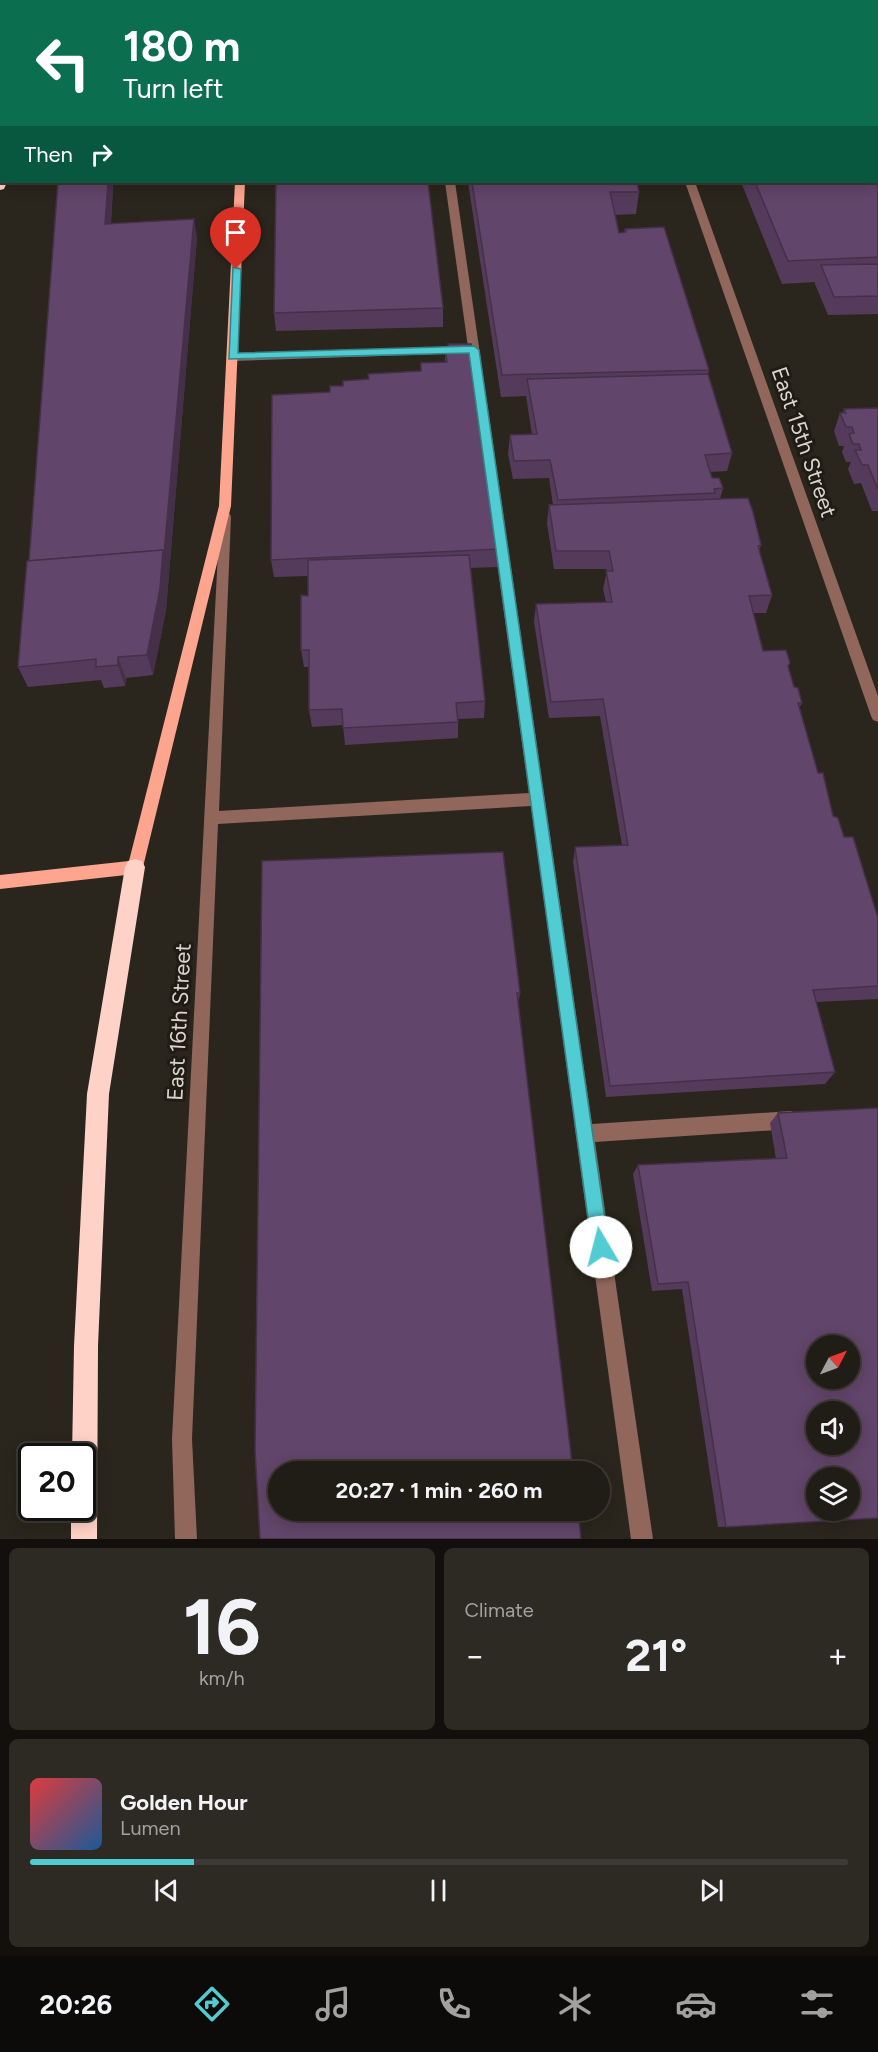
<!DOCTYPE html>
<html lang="en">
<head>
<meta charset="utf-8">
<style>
  :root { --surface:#201c16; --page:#2d2923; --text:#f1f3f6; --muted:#a2a1a1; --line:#3d3a35; --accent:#51ccd2 }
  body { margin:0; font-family:Figtree,sans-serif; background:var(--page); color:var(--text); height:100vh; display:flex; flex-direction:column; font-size:22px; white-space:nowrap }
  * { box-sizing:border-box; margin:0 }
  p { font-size:20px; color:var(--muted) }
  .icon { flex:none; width:33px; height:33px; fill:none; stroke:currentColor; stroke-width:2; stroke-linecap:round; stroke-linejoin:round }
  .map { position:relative; height:1539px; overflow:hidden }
  .drawer { display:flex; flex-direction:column; gap:9px; padding:9px; background:#120f0c; flex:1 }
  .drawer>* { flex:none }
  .hud { position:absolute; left:0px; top:0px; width:879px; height:183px; box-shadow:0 3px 15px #0003,0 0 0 2px var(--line); background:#0b6e4f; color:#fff; overflow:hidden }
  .needle { width:39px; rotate:49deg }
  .controls { position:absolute; left:806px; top:1335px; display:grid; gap:12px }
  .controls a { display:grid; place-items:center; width:54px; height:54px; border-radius:50%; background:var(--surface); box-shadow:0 3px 15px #0003,0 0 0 2px var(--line); font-size:30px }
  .speed { position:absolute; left:18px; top:1443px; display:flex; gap:12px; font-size:30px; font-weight:700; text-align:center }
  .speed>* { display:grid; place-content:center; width:78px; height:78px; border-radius:50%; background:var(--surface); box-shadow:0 3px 15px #0003,0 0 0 2px var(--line); line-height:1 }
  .speed .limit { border:3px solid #111; border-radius:9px; background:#fff; color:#111 }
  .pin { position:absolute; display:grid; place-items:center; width:51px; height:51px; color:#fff; margin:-62px -26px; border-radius:50% 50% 50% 0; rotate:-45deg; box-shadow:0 0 6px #0007 }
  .pin .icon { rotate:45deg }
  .me { position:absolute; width:66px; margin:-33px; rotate:352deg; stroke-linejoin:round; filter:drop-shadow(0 0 4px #0008) }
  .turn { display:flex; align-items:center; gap:21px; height:126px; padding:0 24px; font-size:27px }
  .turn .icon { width:78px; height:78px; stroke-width:2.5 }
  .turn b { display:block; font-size:42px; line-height:51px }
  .then { display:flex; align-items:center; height:57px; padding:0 24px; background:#0003; gap:12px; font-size:22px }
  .big { font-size:45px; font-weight:700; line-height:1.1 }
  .drawer .tile { flex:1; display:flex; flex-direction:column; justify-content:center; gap:9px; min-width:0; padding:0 21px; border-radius:9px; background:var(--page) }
  .drawer .dial { align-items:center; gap:0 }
  .dial b { font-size:78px; line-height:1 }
  .song { display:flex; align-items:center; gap:18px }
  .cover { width:72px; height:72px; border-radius:9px; background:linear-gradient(135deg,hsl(0 70% 55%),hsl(210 70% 35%)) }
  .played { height:6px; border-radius:3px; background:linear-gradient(90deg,var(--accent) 20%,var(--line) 20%) }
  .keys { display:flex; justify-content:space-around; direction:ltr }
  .heat { display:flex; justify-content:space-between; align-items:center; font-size:33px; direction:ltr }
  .drawer .tiles { flex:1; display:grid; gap:9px; grid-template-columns:1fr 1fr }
  .tile:last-child { grid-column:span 2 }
  .trip { position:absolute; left:268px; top:1461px; width:342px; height:60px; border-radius:30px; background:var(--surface); box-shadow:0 3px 15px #0003,0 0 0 2px var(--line); font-weight:700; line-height:60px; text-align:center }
  .tab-bar { display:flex; height:96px; justify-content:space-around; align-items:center; background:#0d0b09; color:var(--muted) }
  .tab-bar .icon { width:42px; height:42px }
  .tab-bar .on { color:var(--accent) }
  .tab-bar b { font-size:27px; color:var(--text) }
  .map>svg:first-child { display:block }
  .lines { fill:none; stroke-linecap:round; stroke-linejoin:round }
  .minor { fill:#91665b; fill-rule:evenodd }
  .major { fill:#fda58e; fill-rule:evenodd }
  .highway { fill:#fed2c6; fill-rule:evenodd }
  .wall { fill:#543b5b }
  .shaded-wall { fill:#45304a }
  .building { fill:#62456a; stroke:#45304a; stroke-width:1.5; fill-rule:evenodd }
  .route { fill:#51ccd2; stroke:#358588; stroke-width:1.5 }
  .labels { text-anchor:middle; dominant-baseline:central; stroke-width:6; stroke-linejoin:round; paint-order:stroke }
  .street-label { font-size:22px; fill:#d8d5d0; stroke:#201c14 }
</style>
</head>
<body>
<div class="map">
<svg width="878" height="1539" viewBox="0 0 878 1539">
  <rect width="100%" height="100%" fill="#2a261d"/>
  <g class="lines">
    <!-- minor -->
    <g class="minor">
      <polygon points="278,0 289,0 276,2"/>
      <rect x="362" y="0" width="8" height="2"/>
      <polygon points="787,0 795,0 796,2 788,2"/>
      <polygon points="445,182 455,182 592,1124 791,1111 797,1114 800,1120 797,1126 791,1129 595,1142 653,1539 631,1539 531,806 218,824 192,1439 197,1539 175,1539 172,1439 220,514 230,514 231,517 219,811 529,793 468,353 232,361 226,357 232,353 468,347"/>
      <polygon points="685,182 695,182 878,696 878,722 873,720 871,716"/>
    </g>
    <!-- major -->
    <g class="major">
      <rect x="0" y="49" width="2" height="6"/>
      <polygon points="235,182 245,182 231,506 143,867 141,872 135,874 0,889 0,875 129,861 219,506"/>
    </g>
    <!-- highway -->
    <g class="highway">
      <rect x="21" y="0" width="10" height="2"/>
      <polygon points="217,0 227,0 228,2 218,2"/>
      <polygon points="0,173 2,182 7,182 4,189 0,190"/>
      <polygon points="135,859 142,861 145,867 109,1094 98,1346 97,1539 71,1539 71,1508 82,1508 82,1456 72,1456 74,1346 87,1094 125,867 128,861"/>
    </g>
  </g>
  <!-- wall -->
  <g class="wall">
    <polygon points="85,0 177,0 178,2 85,2"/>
    <rect x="316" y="0" width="30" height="2"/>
    <polygon points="511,0 771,0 771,2 512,2"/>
    <polygon points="878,124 878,314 828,315 815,284 815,282 782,284 741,182 878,182"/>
    <polygon points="58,182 164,182 113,185 111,224 197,237 166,610 153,675 126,678 125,686 104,688 101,680 28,687 18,667 29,561"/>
    <polygon points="468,182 606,182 607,183 639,192 636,214 615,215 619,233 624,232 625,229 709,370 708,374 732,453 727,471 710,472 712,478 723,488 720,499 761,545 759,551 772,595 766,613 753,613 763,651 790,663 788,668 794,687 802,703 799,708 818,773 833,816 844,837 878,918 878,999 816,1002 835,1072 825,1084 606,1097 573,862 575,847 622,845 600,716 549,718 534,622 536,604 606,602 603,589 607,571 606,569 554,569 547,523 549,505 553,505 549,478 513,479 508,454 510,435 532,434 526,396 501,397"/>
    <polygon points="443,308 443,327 276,331 274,313"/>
    <polygon points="445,347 500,549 498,567 470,568 485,701 484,718 458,719 458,738 345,745 343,725 312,727 309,710 309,667 304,667 301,650 308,596 308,576 274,577 271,560 330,392 343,386 369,379 421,371 421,363 445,362"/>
    <polygon points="878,408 878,511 872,511 861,483 854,484 848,469 851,462 846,462 842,452 844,446 839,446 834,431 840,413 843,413 844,409"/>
    <polygon points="262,861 520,993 518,1005"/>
    <polygon points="778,1113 878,1518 718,1527 682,1289 652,1291 633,1174 638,1165 776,1159 770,1123"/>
  </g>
  <!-- shaded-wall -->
  <g class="shaded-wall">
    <polygon points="108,182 112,182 113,188 110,242 105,224"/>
    <polygon points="194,219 197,237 166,610 153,675 147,655"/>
    <polygon points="118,657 126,678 125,686 118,665"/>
  </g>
  <!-- building -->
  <g class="building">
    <polygon points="878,124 878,257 788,261 755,182 878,182"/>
    <polygon points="58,182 108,182 105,224 194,219 164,554 163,550 29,561"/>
    <polygon points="276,182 428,182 443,308 274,313"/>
    <polygon points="472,182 606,182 607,183 637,182 639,192 610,192 619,233 626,232 625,229 664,227 709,370 502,375"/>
    <polygon points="878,264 878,296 834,297 821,265"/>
    <polygon points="448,344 471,344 500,549 271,560 272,395 330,392 330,386 343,386 343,381 369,379 368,374 421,371 421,363 447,362 445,347 449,347"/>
    <polygon points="708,374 732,453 705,455 712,478 719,478 723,488 714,489 715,493 558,500 550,460 514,461 510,435 537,434 527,379"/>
    <polygon points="878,408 878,490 868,465 862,465 855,450 861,450 859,444 853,444 849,434 854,433 852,427 846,427 840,413 846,413 844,409"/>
    <polygon points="748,498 753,512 761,545 758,546 772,595 749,596 763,651 786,650 790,663 788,666 794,687 798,688 802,703 798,703 818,773 823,773 833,816 838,818 844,837 853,837 878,918 878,986 813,990 835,1072 610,1086 575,847 628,845 603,699 551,702 536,604 612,602 606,571 613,571 609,551 556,551 549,505"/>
    <polygon points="163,550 160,589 147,655 118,657 118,665 96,667 96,659 18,667 27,561"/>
    <polygon points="469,555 485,701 456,703 458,722 343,728 342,709 309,710 309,650 301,650 301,595 308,596 308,560"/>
    <polygon points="503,852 520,993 517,993 573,1472 279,1472 279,1510 578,1510 581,1539 260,1539 255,1450 262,861"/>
    <path d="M 878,1108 L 878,1518 L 726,1527 L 688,1282 L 658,1284 L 638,1165 L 787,1158 L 778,1113 ZM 816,1346 L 849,1346 L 849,1378 L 816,1378 ZM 816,1412 L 849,1412 L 849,1444 L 816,1444 ZM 816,1478 L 849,1478 L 849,1510 L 816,1510 Z"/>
  </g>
  <!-- route -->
  <polygon class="route" points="233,267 241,269 238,353 474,346 479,350 609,1247 607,1253 601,1255 594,1253 592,1247 469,353 229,359"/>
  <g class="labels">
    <!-- street labels -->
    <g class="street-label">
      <text transform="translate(804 442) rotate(71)">East 15th Street</text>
      <text transform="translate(179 1022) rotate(-87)">East 16th Street</text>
    </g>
  </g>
</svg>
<div class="controls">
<a><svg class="needle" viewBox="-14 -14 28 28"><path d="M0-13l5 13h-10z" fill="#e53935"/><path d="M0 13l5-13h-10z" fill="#a2a1a1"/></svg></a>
<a><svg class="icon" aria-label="sound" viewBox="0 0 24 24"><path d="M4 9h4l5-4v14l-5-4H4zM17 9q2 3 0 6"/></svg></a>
<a><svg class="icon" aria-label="layers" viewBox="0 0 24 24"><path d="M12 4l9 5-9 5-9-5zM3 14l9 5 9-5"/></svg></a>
</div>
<div class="speed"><div class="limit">20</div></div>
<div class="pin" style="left:236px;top:269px;background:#d93025"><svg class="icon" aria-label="arrive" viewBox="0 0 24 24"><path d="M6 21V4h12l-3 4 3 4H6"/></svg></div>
<svg class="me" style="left:601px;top:1247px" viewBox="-20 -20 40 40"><circle r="19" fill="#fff"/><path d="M0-13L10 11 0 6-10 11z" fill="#51ccd2"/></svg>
<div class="trip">20:27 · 1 min · 260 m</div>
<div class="hud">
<div class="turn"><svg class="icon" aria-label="left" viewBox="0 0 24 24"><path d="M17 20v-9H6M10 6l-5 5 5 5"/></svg><div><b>180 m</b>Turn left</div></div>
<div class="then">Then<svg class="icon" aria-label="right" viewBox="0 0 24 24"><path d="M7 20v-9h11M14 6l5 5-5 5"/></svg></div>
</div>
</div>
<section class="drawer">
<div class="tiles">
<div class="tile dial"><b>16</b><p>km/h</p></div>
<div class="tile"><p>Climate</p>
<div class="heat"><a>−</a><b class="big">21°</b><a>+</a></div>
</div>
<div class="tile">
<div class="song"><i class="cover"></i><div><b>Golden Hour</b><p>Lumen</p></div></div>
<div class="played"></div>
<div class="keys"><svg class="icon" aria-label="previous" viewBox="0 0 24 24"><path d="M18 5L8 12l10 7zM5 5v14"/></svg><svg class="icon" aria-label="pause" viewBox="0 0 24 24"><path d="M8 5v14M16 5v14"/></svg><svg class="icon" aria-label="next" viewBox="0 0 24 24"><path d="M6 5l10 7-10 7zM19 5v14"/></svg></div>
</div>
</div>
</section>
<nav class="tab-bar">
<b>20:26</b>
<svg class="icon on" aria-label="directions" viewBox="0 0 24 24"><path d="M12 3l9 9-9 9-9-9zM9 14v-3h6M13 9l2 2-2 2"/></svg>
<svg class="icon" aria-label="music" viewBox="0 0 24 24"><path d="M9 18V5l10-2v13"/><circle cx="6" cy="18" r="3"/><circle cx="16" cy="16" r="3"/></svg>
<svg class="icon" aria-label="phone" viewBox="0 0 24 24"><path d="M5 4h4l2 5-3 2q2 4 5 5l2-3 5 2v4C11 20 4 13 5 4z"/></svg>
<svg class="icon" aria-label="climate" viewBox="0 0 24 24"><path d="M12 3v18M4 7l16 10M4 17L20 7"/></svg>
<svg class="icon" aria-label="car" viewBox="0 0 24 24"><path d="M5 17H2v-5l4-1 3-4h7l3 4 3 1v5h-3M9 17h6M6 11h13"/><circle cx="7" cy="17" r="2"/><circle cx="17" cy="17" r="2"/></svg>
<svg class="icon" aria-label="filters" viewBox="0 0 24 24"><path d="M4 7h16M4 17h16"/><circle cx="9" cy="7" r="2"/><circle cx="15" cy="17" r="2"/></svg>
</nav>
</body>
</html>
